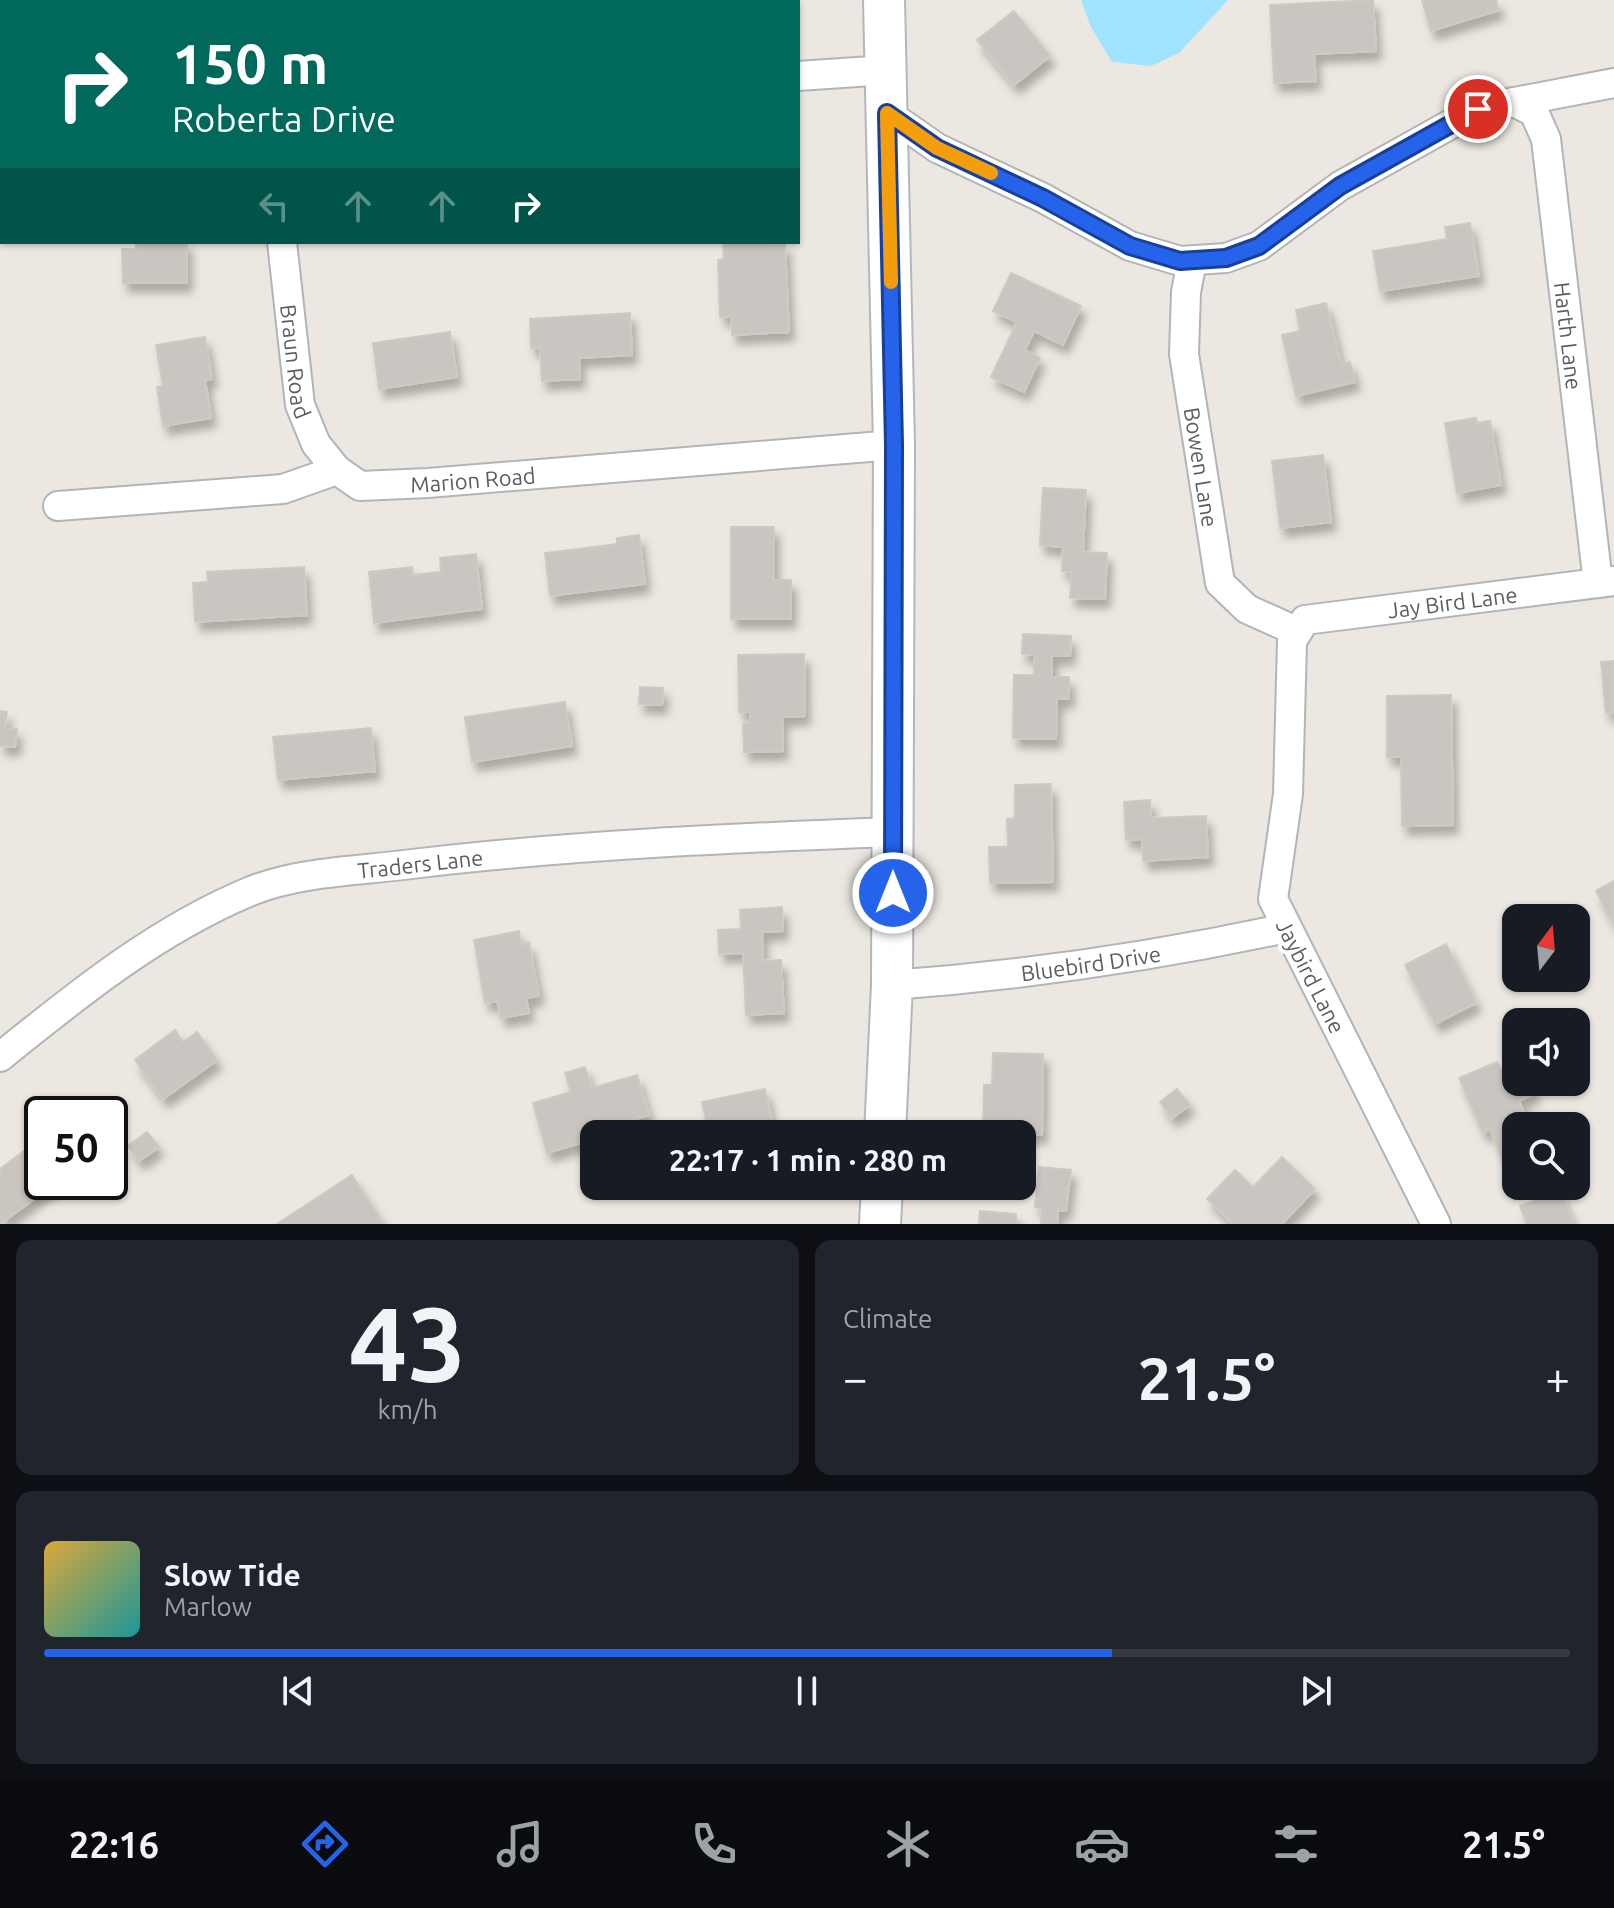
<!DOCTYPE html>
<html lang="en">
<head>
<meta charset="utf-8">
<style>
  :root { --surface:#171b24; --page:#20242c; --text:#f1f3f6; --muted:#9ea1a6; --line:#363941; --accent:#2563eb }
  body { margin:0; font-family:Ubuntu,sans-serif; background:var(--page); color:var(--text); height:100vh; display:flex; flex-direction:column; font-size:30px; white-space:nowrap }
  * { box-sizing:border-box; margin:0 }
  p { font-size:26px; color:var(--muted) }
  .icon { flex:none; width:44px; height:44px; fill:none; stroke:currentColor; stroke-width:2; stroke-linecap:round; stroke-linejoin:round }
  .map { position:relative; height:1224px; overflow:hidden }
  .side { display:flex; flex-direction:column; gap:16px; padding:16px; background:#0d0f14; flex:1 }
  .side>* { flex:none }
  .guide { position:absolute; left:0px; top:0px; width:800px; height:244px; box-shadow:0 2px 6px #0004; background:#00695c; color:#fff; overflow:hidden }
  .needle { width:52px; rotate:16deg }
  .controls { position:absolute; left:1502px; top:904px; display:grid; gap:16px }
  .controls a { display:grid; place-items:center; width:88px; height:88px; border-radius:16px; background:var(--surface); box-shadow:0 2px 6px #0004; font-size:40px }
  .speed { position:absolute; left:24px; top:1096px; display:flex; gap:16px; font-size:40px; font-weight:700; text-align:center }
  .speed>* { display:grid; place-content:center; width:104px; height:104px; border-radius:50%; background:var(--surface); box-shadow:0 2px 6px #0004; line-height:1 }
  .speed .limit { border:4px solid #111; border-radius:12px; background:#fff; color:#111 }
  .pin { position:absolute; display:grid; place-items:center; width:68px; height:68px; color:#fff; margin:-34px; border:4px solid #fff; border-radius:50%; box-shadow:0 2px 8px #0007 }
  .me { position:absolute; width:88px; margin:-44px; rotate:0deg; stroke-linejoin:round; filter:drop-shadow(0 0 6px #0008) }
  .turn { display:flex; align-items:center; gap:28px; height:168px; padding:0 40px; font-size:36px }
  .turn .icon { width:104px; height:104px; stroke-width:2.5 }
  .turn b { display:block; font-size:56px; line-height:68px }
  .lanes { display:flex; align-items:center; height:76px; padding:0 40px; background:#0003; justify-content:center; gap:40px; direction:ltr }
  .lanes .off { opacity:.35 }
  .big { font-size:60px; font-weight:700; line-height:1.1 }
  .side .tile { flex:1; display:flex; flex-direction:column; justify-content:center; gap:12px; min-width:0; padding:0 28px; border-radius:16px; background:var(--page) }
  .side .dial { align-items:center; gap:0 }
  .dial b { font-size:104px; line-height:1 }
  .song { display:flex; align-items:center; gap:24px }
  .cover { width:96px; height:96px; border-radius:12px; background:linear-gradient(135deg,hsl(40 70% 55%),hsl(180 70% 35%)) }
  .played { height:8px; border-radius:4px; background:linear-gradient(90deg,var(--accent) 70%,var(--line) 70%) }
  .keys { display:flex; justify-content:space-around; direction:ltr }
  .heat { display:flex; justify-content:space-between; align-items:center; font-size:44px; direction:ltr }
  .side .tiles { flex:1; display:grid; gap:16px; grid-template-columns:1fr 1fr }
  .tile:last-child { grid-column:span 2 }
  .trip { position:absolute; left:580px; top:1120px; width:456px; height:80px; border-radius:16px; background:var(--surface); box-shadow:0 2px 6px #0004; font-weight:700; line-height:80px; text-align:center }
  .menu { display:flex; height:128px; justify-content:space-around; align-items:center; background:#090b0e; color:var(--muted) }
  .menu .icon { width:56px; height:56px }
  .menu .active { color:var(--accent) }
  .menu b { font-size:36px; color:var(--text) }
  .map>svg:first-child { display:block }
  .water { fill:#a1e2fc }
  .building { fill:#cac5c0; stroke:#d0c9c0; stroke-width:2; filter:url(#shadow) }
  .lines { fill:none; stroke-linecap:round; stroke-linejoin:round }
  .street-casing { stroke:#b2b5b8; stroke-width:32 }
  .secondary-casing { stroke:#b3b7bb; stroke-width:44 }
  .street { stroke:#fff; stroke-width:28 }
  .secondary { stroke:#fff; stroke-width:40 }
  .route-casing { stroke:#184099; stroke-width:20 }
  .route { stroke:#2563eb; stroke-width:14 }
  .slow { stroke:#f59e0b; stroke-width:14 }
  .labels { text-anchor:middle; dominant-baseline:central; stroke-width:8; stroke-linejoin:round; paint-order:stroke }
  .street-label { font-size:22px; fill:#5a5e61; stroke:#fff }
</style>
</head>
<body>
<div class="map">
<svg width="1614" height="1224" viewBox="0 0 1614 1224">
  <defs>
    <filter id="shadow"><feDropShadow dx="5" dy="9" stdDeviation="4" flood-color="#0004"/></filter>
  </defs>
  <rect width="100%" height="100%" fill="#ece8e1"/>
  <!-- water -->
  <polygon class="water" points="1081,0 1228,0 1179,53 1151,66 1112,62 1091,27"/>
  <!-- building -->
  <g class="building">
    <polygon points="0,0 88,0 88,2 2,2 0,40"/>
    <polygon points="326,0 416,0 406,2"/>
    <polygon points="1373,0 1376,51 1314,54 1316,81 1274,83 1270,5"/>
    <polygon points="1422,0 1496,0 1499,10 1431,31"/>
    <polygon points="1014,11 1050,56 1014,85 977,40"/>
    <polygon points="1470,223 1479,276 1380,291 1373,251 1447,239 1445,227"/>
    <polygon points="136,242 187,242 187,283 123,283 122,249 136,249"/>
    <polygon points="723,242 785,244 789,332 732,335 731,316 720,317 718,260 724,260"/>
    <polygon points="1011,273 1081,306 1063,345 1034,331 1025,350 1040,358 1024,392 991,377 1017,322 993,311"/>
    <polygon points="1326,303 1341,364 1350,362 1355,382 1296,396 1282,335 1300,331 1296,310"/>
    <polygon points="630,313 632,355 579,358 580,379 542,381 540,348 531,348 530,319"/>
    <polygon points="450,332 457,377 379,389 373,343"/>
    <polygon points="205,337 212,379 205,380 211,418 163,426 157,387 163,386 156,345"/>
    <polygon points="1476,418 1477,423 1490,421 1501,485 1457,493 1445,423"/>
    <polygon points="1323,455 1331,522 1280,528 1272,461"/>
    <polygon points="1043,488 1086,490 1083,552 1107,553 1105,599 1070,598 1072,572 1062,571 1063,547 1040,545"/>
    <polygon points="731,527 774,527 774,580 791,580 791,619 731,619"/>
    <polygon points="639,535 645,584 550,596 545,553 617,544 617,538"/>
    <polygon points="476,554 482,609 374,623 369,572 412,567 413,575 441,572 440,558"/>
    <polygon points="304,567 307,615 195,622 193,583 208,582 207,572"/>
    <polygon points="1023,634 1071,636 1070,656 1052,656 1052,677 1069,677 1069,699 1057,699 1056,739 1013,738 1014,675 1034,675 1034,655 1022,654"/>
    <polygon points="804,654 805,716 782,717 783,751 744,752 743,724 750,724 750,712 739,712 738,655"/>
    <polygon points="1614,661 1614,712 1606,713 1601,662"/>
    <polygon points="640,687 663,688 662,705 639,704"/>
    <polygon points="1451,695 1453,825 1402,826 1401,757 1387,757 1387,696"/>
    <polygon points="565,702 572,746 472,762 465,717"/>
    <polygon points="0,711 7,712 4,729 17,729 15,747 0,746"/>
    <polygon points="371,728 375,771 278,780 273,737"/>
    <polygon points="1051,784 1053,882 990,883 989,847 1008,847 1007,819 1015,818 1015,785"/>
    <polygon points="1150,800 1151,818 1206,816 1208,857 1143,861 1142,839 1126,840 1124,802"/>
    <polygon points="1614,881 1614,925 1596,891"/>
    <polygon points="782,907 783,931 762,932 763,961 781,960 784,1013 746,1015 743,953 719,954 718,930 741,929 740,910"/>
    <polygon points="519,931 521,945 529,943 539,996 526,998 529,1013 501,1018 497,1001 485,1003 474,940"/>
    <polygon points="1446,944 1476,1003 1435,1024 1405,965"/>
    <polygon points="175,1030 183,1042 197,1032 217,1060 163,1099 135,1060"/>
    <polygon points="993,1053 1043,1054 1042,1135 983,1134 984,1085 992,1085"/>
    <polygon points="1497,1062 1508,1085 1516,1082 1529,1082 1535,1094 1519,1101 1530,1126 1516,1126 1516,1149 1501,1156 1490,1129 1483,1133 1459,1078"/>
    <polygon points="585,1067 592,1088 637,1075 649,1115 605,1128 607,1134 594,1134 594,1139 547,1153 533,1103 571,1092 565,1073"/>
    <polygon points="765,1089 775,1134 709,1134 702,1102"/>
    <polygon points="1177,1089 1190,1105 1172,1118 1160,1102"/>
    <polygon points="147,1132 159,1147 139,1161 128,1146"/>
    <polygon points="37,1141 42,1147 42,1182 57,1182 0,1224 0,1169"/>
    <polygon points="1282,1157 1315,1189 1282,1224 1233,1224 1207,1199 1235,1170 1253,1187"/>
    <polygon points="1039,1167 1071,1170 1066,1211 1058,1210 1057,1224 1041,1224 1042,1208 1035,1207"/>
    <polygon points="352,1175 383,1223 382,1224 277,1224"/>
    <polygon points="1560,1191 1573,1224 1527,1224 1520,1206"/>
    <polygon points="980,1211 1016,1214 1016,1224 979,1224"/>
  </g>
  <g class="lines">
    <defs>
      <g id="street">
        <polyline points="798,76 886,70"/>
        <path id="s1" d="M 1514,102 L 1534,112 L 1546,139 L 1598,583"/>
        <polyline points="887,113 937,148 1043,198 1130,246 1180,261 1226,258 1259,246 1340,186 1478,109 1614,83"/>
        <path id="s2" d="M 282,242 L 300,405 L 316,444 L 337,470"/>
        <path id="s3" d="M 1192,261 L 1186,292 L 1184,354 L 1220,583 L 1247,609 L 1296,631"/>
        <path id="s4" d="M 58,506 L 283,489 L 337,470 L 360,486 L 428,483 L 894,445"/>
        <path id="s5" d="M 892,985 C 1025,975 1157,956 1286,928"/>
        <path id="s6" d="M 0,1057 C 78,994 157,930 251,891 C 301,871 359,871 412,864 C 571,845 733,838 894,832"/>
        <path id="s7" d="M 1436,1224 L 1273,899 L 1288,794 L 1292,641 L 1305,620 L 1614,581"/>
      </g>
      <g id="secondary">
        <polyline points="884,0 894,445 892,985 885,1134"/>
        <polyline points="880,1224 882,1186"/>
      </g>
    </defs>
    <!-- street casing -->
    <use href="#street" class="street-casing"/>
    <!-- secondary casing -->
    <use href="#secondary" class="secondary-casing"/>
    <!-- street -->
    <use href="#street" class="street"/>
    <!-- secondary -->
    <use href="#secondary" class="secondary"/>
  </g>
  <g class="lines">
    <defs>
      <polyline id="route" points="893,893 894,445 887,113 937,148 1043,198 1130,246 1180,261 1226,258 1259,246 1340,186 1478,109"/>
    </defs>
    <!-- route casing -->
    <use href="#route" class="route-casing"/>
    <!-- route -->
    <use href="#route" class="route"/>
    <!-- slow -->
    <polyline class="slow" points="891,282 887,113 937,148 991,173"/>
  </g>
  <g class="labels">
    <!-- street labels -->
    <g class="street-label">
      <text stroke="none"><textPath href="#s1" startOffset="250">Harth Lane</textPath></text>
      <text stroke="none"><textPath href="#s2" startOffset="120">Braun Road</textPath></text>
      <text stroke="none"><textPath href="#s3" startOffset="208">Bowen Lane</textPath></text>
      <text stroke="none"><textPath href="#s4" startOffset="424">Marion Road</textPath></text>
      <text stroke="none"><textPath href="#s7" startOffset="796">Jay Bird Lane</textPath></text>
      <text stroke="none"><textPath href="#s6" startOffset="474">Traders Lane</textPath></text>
      <text stroke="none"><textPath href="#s5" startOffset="200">Bluebird Drive</textPath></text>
      <text transform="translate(1311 976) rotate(63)">Jaybird Lane</text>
    </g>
  </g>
</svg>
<div class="controls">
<a><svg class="needle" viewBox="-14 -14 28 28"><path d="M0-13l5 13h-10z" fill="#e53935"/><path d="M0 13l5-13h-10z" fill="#9ea1a6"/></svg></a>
<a><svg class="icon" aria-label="sound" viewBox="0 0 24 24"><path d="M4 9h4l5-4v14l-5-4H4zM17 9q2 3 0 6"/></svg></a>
<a><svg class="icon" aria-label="search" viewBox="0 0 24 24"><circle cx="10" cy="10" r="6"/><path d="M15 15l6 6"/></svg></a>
</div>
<div class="speed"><div class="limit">50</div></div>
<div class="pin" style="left:1478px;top:109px;background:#d93025"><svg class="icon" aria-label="arrive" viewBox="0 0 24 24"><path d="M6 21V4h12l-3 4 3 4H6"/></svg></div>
<svg class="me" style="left:893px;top:893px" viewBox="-20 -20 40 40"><circle r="17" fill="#2563eb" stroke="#fff" stroke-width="3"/><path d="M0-11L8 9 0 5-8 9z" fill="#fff"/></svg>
<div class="trip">22:17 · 1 min · 280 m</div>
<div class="guide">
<div class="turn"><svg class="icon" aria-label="right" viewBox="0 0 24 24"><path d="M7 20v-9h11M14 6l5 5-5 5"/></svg><div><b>150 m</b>Roberta Drive</div></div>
<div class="lanes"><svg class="icon off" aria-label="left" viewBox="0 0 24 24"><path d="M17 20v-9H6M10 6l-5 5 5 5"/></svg><svg class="icon off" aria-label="ahead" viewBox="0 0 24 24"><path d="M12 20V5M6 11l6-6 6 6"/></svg><svg class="icon off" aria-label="ahead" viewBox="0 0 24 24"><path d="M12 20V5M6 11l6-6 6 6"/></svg><svg class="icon" aria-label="right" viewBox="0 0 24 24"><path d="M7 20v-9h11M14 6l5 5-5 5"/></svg></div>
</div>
</div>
<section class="side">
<div class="tiles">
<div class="tile dial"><b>43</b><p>km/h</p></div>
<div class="tile"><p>Climate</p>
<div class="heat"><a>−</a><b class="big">21.5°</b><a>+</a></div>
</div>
<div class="tile">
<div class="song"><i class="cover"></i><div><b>Slow Tide</b><p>Marlow</p></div></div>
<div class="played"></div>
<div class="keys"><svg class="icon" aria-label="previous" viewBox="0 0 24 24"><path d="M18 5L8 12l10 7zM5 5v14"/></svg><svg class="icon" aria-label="pause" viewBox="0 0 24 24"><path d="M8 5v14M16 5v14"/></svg><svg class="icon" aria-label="next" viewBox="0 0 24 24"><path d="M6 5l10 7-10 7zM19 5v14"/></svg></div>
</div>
</div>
</section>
<nav class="menu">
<b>22:16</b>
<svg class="icon active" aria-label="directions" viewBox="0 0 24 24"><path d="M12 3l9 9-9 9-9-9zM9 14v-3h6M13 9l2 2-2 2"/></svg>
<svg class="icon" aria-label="music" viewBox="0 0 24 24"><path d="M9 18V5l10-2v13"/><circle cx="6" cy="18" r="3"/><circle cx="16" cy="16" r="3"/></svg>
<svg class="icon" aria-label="phone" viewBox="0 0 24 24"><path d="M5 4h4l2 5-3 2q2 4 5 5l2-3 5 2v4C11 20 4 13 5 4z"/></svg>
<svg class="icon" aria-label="climate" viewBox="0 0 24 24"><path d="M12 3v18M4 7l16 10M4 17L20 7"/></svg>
<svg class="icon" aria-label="car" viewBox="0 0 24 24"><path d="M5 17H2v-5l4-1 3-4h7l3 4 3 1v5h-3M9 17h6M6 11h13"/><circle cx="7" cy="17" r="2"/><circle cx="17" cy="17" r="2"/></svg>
<svg class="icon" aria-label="filters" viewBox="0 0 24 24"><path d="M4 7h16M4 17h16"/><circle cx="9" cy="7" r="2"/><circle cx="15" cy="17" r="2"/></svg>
<b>21.5°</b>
</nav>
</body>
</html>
